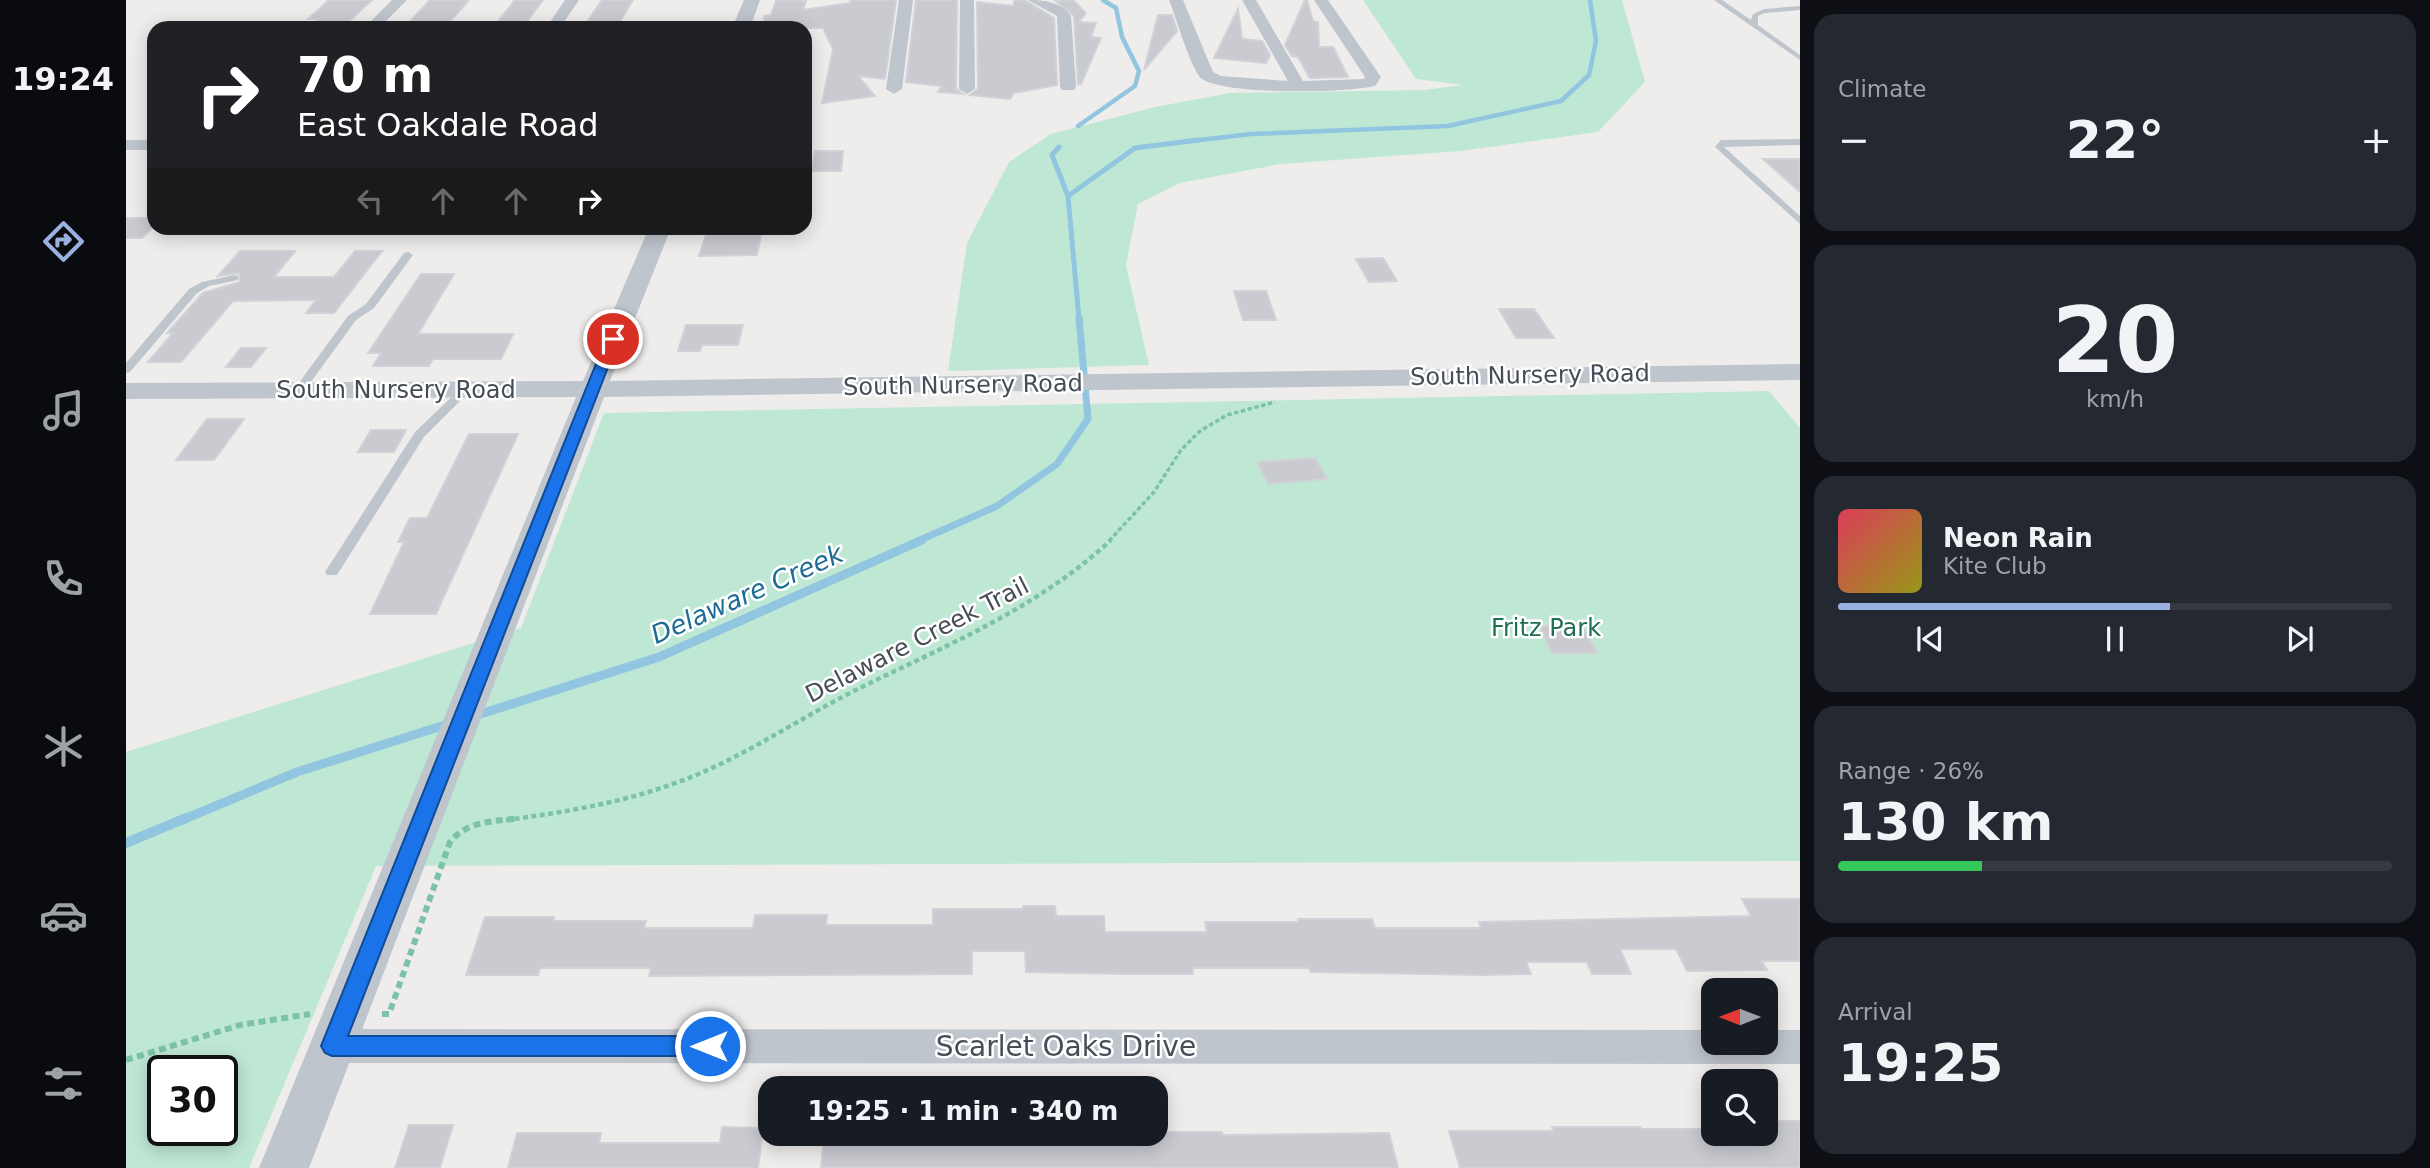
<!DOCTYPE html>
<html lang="en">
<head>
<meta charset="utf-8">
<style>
  :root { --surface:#171b24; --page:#242831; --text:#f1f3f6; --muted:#9ea1a6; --line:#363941; --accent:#99b0e1 }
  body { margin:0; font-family:"DejaVu Sans",sans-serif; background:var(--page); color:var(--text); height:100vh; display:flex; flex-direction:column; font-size:26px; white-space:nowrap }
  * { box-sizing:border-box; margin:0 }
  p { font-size:23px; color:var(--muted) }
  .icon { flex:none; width:38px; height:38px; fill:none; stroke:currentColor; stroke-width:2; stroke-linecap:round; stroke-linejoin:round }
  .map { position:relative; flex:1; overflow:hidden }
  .details { display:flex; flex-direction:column; gap:14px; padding:14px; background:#0d0f14; width:630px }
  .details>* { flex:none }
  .top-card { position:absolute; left:21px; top:21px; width:665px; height:214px; border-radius:21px; box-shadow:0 4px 18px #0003; background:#202124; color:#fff; overflow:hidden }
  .needle { width:46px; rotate:270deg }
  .controls { position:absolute; left:1575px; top:978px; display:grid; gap:14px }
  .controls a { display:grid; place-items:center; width:77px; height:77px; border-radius:14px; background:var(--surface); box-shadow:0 4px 18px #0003; font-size:35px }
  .speed { position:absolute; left:21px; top:1055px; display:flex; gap:14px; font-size:35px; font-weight:700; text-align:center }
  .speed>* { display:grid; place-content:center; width:91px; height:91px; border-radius:50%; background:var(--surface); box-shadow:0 4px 18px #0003; line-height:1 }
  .speed .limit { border:4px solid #111; border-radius:10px; background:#fff; color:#111 }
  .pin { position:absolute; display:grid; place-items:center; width:60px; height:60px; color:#fff; margin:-30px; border:4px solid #fff; border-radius:50%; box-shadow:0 2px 7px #0007 }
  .me { position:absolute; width:77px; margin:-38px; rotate:270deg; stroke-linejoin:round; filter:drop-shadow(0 0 5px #0008) }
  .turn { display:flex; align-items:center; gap:24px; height:147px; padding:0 35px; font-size:32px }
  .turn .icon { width:91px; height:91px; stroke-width:2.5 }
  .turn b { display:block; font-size:49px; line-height:60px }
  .lanes { display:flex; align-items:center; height:66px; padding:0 35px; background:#0003; justify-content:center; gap:35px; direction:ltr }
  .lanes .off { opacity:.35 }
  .big { font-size:52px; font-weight:600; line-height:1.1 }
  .details .tile { flex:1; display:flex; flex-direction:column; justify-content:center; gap:10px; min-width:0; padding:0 24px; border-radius:21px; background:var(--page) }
  .details .dial { align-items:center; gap:0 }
  .dial b { font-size:91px; line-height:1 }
  .song { display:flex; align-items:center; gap:21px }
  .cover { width:84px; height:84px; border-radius:10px; background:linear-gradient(135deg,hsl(350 70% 55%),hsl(60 70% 35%)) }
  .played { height:7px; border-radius:4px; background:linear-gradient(90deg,var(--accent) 60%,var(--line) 60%) }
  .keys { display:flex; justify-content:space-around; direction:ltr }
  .heat { display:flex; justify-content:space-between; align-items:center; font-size:38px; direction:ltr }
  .charge { height:10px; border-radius:5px; background:linear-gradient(90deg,#34c759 26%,var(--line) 0) }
  .trip { position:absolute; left:632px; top:1076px; width:410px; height:70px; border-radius:21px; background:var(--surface); box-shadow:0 4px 18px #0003; font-weight:600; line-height:70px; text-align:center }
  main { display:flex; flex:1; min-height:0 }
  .dock { display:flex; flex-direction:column; width:126px; justify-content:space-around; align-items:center; background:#090b0e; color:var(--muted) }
  .dock .icon { width:49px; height:49px }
  .dock .selected { color:var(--accent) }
  .dock b { font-size:32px; color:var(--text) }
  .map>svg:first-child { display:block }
  .green { fill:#bfe8d4; fill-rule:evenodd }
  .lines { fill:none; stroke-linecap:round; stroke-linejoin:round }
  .stream-far4 { stroke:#91c5e0; stroke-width:4.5 }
  .stream-far3 { stroke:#91c5e0; stroke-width:5 }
  .stream-far2 { stroke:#91c5e0; stroke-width:7 }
  .stream-far1 { stroke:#91c5e0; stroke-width:9 }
  .stream { stroke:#91c5e0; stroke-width:10 }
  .building { fill:#cacbd1; stroke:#d1d2d7; stroke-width:2 }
  .path-far2 { stroke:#7bc2a8; stroke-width:3.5; stroke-dasharray:4.5 2.5; stroke-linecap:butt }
  .path-far1 { stroke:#7bc2a8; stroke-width:4.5; stroke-dasharray:5 3.5; stroke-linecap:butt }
  .path { stroke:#7bc2a8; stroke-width:6; stroke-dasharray:7 4.5; stroke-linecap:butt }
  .service { fill:#bfc5cd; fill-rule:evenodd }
  .minor { fill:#bfc5cd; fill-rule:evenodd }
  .tertiary { fill:#bfc5cd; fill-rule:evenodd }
  .route { fill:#1a73e8; stroke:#114b97; stroke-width:2 }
  .labels { text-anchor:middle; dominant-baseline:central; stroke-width:5; stroke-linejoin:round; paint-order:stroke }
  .street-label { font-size:24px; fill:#474d57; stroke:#fff }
  .park-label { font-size:24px; fill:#216f52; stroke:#fff }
  .water-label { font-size:26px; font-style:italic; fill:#1c6c95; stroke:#fff }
  .near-street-label { font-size:28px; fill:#474d57; stroke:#fff }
</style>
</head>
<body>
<main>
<nav class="dock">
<b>19:24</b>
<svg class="icon selected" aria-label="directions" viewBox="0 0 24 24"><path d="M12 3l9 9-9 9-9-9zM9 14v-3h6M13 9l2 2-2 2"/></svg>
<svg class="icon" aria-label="music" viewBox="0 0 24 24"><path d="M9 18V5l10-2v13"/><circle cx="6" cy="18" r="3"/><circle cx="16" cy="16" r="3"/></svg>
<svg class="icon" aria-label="phone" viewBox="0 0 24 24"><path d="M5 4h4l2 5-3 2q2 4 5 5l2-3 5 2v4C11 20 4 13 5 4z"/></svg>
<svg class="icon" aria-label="climate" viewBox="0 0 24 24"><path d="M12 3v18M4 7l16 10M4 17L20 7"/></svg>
<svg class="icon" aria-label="car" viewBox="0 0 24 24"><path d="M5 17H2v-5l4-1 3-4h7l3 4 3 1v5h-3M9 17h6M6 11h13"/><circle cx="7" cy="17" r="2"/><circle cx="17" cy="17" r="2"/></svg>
<svg class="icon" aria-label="filters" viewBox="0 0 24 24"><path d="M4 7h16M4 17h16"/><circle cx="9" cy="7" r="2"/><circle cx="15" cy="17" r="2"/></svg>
</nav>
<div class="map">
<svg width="1674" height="1168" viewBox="0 0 1674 1168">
  <rect width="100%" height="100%" fill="#efedec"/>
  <!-- green -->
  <g class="green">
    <polygon points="1237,0 1496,0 1519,82 1472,132 1334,151 1155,164 1054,183 1012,204 1000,265 1023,365 822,371 841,243 883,162 925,134 1029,107 1104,93 1298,90 1337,85 1290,79"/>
    <path d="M 1643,391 L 1674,428 L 1674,861 L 250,866 L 123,1168 L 0,1168 L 0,752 L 395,628 L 478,413 ZM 37,1071 L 96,1071 L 96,1130 L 37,1130 Z"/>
  </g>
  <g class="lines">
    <!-- stream-far4 -->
    <g class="stream-far4">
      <polyline points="952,126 1009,86 1013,71 996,37 990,8 977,0"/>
      <polyline points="1057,142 1125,134 1322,126 1435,101 1463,75 1470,41 1464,0"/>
    </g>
    <!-- stream-far3 -->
    <g class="stream-far3">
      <polyline points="933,147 926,155 942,196 953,319"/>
      <polyline points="942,196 1009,148 1072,140"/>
    </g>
    <!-- stream-far2 -->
    <polyline class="stream-far2" points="792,541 871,506 931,464 962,419 953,318"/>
    <!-- stream-far1 -->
    <g class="stream-far1">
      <polyline points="348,716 533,657 796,540"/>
      <polyline points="56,820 171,772 322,724"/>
    </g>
    <!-- stream -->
    <polyline class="stream" points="0,843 60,818"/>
  </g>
  <!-- building -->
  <g class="building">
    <polygon points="203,0 246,0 216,28 183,28 193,19 182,19"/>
    <polygon points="304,0 343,0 318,28 278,28"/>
    <polygon points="389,0 417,0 396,28 367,28"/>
    <polygon points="476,0 507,0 490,28 457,28"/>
    <polygon points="724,0 770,0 759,79 732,76 749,96 696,103 707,49 697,28 638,28 638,16 645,15 650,1 680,1 677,10 724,3"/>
    <polygon points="790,0 831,0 830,89 837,94 812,92 816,86 780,82"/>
    <polygon points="1179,0 1181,0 1187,21 1192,22 1193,47 1207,47 1222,77 1184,78 1172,57 1166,56 1159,45"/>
    <polygon points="888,1 900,1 928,18 931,85 888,93 884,99 844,95 852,89 851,2 888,6"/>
    <polygon points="930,1 948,1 960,13 953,22 970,23 965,37 975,38 955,84 952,84 948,16"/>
    <polygon points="1112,9 1116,39 1136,41 1144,55 1140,63 1088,58"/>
    <polygon points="1032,15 1046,15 1051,31 1018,70"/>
    <polygon points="689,151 717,151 715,171 686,171"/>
    <polygon points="1637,159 1674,159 1674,192"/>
    <polygon points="0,218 28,218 28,226 16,238 0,238"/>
    <polygon points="580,235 635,235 631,255 573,256"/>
    <polygon points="114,251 169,251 148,277 208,277 229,251 256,251 208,313 180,313 190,300 107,301 55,362 22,362 47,333 41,333 77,293 114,282 113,273 92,276"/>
    <polygon points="1257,258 1271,281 1243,282 1230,259"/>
    <polygon points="295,274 328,274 292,334 387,334 375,359 307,359 303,366 247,366 255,353 242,353"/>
    <polygon points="1108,291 1140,291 1150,320 1117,320"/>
    <polygon points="1373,309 1408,309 1428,338 1390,338"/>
    <polygon points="560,325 617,325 612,345 576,345 574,351 552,351"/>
    <polygon points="115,348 140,348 125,367 100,367"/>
    <polygon points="81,419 118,419 88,460 50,460"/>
    <polygon points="245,430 280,430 268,452 232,452"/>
    <polygon points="343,434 392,434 310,614 244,614 278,542 272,542 284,518 301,518"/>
    <polygon points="1189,458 1201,479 1142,484 1131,462"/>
    <polygon points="1413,626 1457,626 1471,653 1426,653"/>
    <polygon points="1616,899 1674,899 1674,961 1636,961 1641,970 1561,971 1550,949 1494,949 1505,974 1466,974 1461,962 1400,962 1405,974 1358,975 1185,972 1183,968 1066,968 1067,974 1000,974 900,972 899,951 846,951 846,974 523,976 525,968 414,968 412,975 340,975 359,917 428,917 427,921 520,921 518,928 627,928 629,915 701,915 700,925 807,925 807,909 897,909 897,906 929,906 930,916 978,916 979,932 1081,932 1079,922 1173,922 1172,919 1246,919 1249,928 1355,928 1353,922 1625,916"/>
    <polygon points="1640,1121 1674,1121 1674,1168 1334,1168 1323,1131 1427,1131 1426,1127 1514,1127 1515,1129 1587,1129 1587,1134 1640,1134"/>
    <polygon points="283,1125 327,1125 314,1168 269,1168"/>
    <polygon points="596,1127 637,1128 632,1168 382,1168 391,1133 475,1133 473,1143 594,1143"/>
    <polygon points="1029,1132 1096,1132 1097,1135 1263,1133 1272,1168 695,1168 698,1134 1029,1134"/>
  </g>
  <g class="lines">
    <!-- path-far2 -->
    <polyline class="path-far2" points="983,541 1028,492 1055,450 1074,431 1101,415 1149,402"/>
    <!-- path-far1 -->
    <path class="path-far1" d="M 380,820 C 448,811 512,800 575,773 C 632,748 684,712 740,685 C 826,643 914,606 985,540"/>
    <!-- path -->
    <g class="path">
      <path d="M 256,1014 L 263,1014 L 324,842 C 342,820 367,822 393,818"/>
      <polyline points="0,1060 114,1025 184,1014"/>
    </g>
    <!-- service -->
    <g class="service">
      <polygon points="1588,0 1596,0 1625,20 1627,14 1638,9 1674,6 1674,10 1639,13 1632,16 1632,25 1674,55 1674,60"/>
      <polygon points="1674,139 1674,145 1598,147 1674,216 1674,224 1589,147 1595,140"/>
      <polygon points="282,252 287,255 248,308 230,320 177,393 169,393 167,391 222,316 240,304 278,253"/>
      <polygon points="108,275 112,276 112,280 83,286 71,293 4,372 0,373 0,363 63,289 76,282"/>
      <polygon points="339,387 345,390 298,437 211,575 201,575 199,572 289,432 335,388"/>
    </g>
    <!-- minor -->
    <g class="minor">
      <polygon points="266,0 281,0 253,28 238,28"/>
      <polygon points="439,0 453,0 434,28 420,28"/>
      <polygon points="773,0 787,0 776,89 768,94 760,89"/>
      <polygon points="834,0 848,0 849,89 841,94 833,89"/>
      <path d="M 902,0 C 919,0 935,2 945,16 L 950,87 L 948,90 L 936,90 L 934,87 L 931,16 Z"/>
      <path d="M 1043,0 L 1057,0 L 1087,72 L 1095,76 L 1162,81 L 1116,0 L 1130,0 L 1177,81 L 1238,79 L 1239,77 L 1188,0 L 1202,0 L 1255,77 L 1249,86 C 1223,93 1087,96 1073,76 C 1062,60 1051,20 1043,0 Z"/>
      <rect x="0" y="140" width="28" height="10"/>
      <polygon points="206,1029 1587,1030 1587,1043 1640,1043 1640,1030 1674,1030 1674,1064 206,1063 192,1058 186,1046 192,1034"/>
    </g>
    <!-- tertiary -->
    <g class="tertiary">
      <polygon points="618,0 634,0 624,28 606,28"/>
      <polygon points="523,228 545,228 484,381 1674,364 1674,380 478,397 183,1168 133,1168 450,397 0,399 0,383 457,381"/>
    </g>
  </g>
  <!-- route -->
  <polygon class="route" points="487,335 493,339 222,1036 584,1036 592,1039 596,1046 592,1053 584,1056 206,1056 199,1053 195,1046 480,339"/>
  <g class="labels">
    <!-- street labels -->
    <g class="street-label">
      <text transform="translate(1404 375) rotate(-1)">South Nursery Road</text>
      <text transform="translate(837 385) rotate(-1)">South Nursery Road</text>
      <text x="270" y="390">South Nursery Road</text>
      <text transform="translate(791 640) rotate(-27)">Delaware Creek Trail</text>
    </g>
    <!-- park labels -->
    <g class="park-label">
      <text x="1420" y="628">Fritz Park</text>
    </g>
    <!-- water labels -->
    <g class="water-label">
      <text transform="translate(621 594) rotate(-24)">Delaware Creek</text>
    </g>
    <!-- near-street labels -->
    <g class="near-street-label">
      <text x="940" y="1046">Scarlet Oaks Drive</text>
    </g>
  </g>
</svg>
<div class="controls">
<a><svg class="needle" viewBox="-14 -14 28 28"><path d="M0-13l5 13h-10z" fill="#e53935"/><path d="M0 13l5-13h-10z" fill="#9ea1a6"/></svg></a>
<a><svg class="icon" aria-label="search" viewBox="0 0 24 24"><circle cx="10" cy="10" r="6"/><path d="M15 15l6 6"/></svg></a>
</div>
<div class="speed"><div class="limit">30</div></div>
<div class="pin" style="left:487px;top:339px;background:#d93025"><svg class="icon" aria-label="arrive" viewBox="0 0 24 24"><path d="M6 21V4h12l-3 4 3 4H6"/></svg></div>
<svg class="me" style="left:584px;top:1046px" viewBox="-20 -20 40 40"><circle r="17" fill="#1a73e8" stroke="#fff" stroke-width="3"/><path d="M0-11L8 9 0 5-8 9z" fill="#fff"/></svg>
<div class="trip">19:25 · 1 min · 340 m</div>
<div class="top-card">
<div class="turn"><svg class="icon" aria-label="right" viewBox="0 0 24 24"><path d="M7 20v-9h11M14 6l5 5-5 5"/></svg><div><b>70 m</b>East Oakdale Road</div></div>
<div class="lanes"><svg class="icon off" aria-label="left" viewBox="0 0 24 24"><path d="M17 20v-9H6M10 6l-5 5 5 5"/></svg><svg class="icon off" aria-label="ahead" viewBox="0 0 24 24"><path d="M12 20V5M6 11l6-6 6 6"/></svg><svg class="icon off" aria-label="ahead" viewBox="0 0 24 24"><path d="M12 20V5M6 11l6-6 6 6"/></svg><svg class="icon" aria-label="right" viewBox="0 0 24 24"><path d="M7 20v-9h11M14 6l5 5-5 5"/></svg></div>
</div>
</div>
<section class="details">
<div class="tile"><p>Climate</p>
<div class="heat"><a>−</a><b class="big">22°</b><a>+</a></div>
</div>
<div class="tile dial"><b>20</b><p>km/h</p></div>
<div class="tile">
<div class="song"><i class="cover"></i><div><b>Neon Rain</b><p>Kite Club</p></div></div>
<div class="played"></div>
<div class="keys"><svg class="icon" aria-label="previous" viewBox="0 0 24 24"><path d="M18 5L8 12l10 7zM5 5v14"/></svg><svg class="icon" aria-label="pause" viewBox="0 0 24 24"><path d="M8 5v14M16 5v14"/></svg><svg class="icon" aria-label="next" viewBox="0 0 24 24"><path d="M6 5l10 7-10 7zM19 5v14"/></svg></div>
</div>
<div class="tile"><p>Range · 26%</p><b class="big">130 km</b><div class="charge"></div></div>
<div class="tile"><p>Arrival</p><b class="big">19:25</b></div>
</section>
</main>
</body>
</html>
